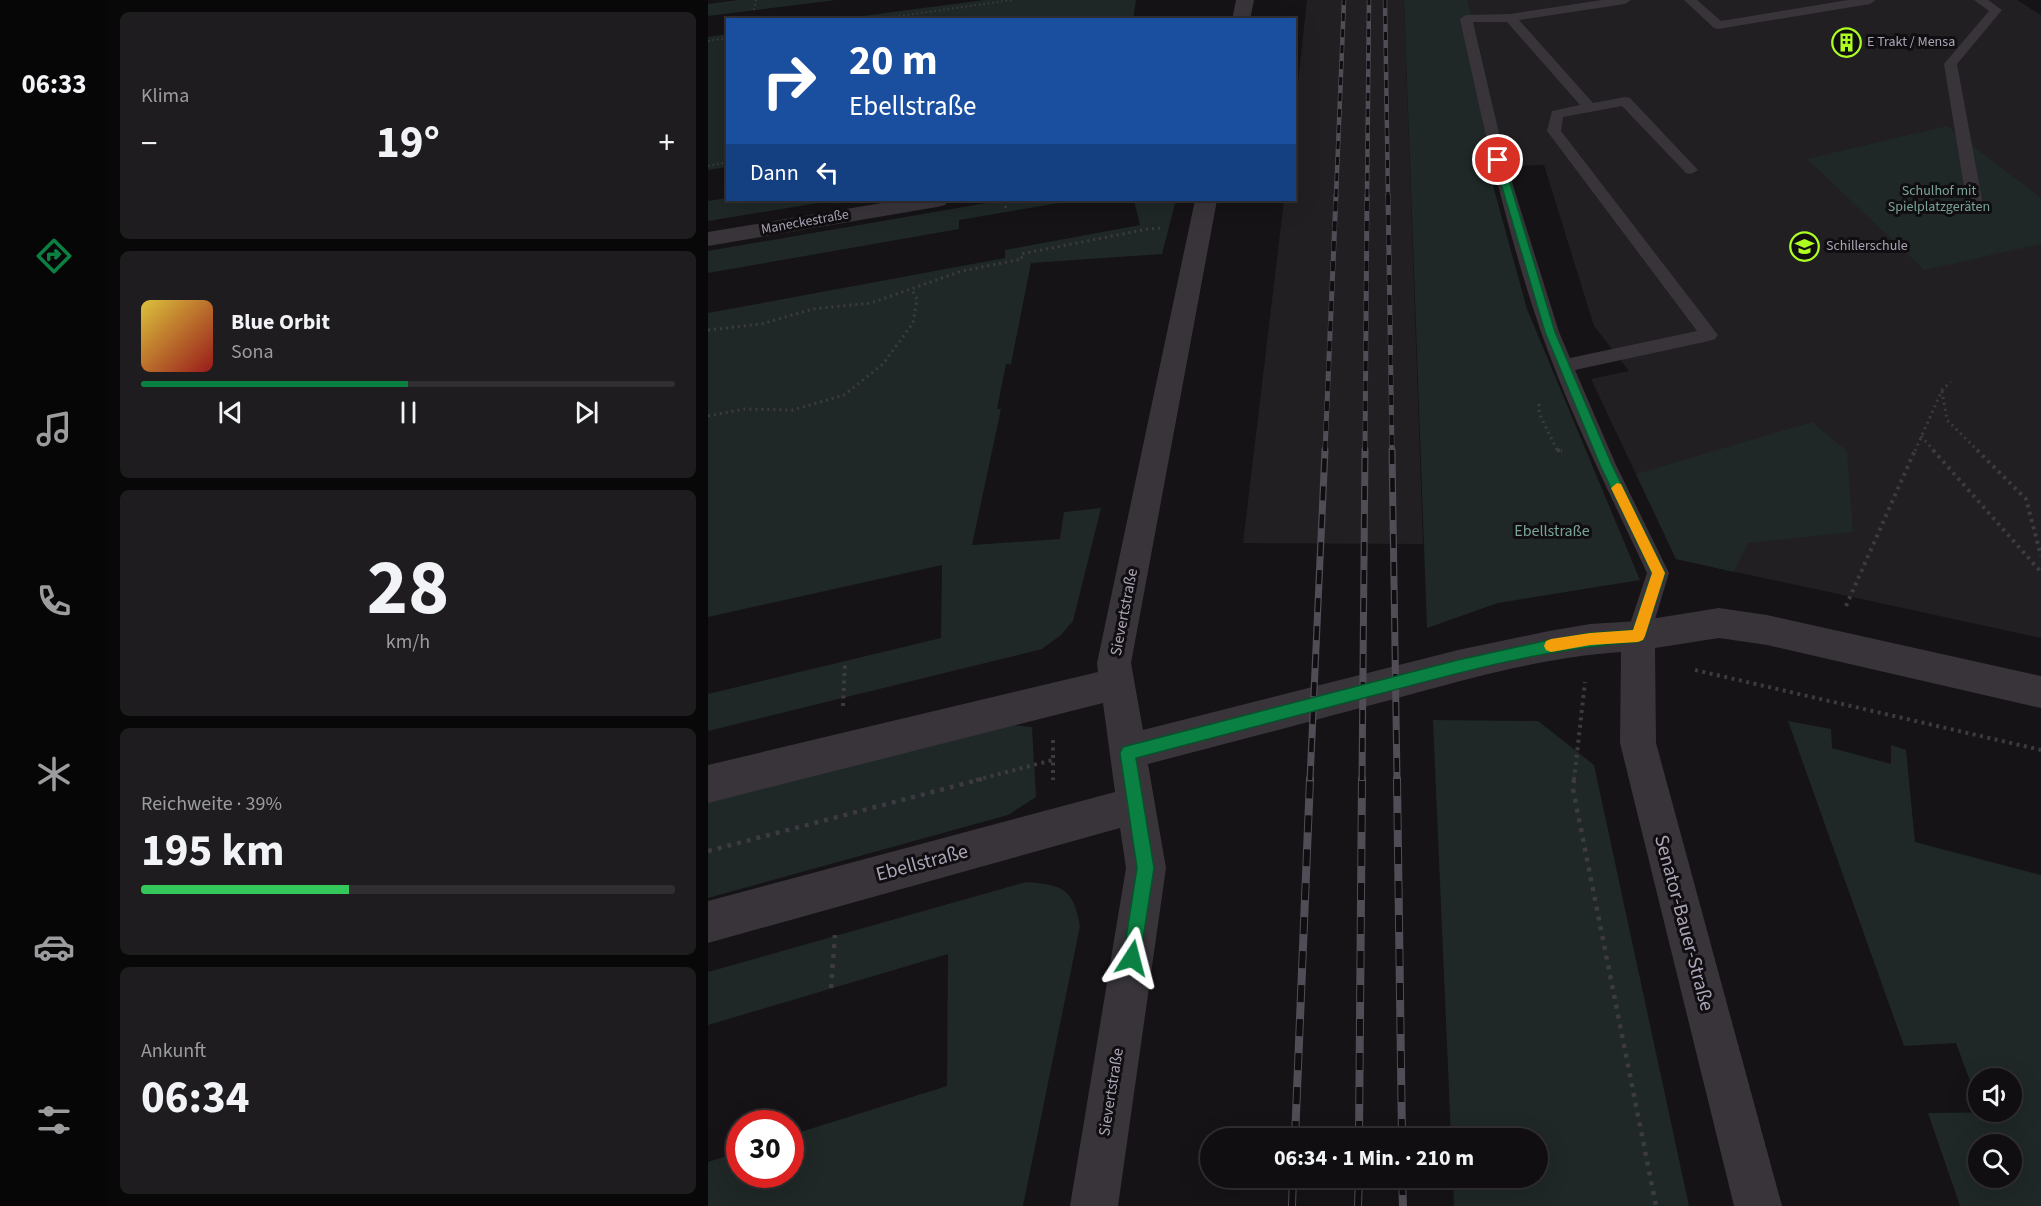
<!DOCTYPE html>
<html lang="de">
<head>
<meta charset="utf-8">
<style>
  :root { --surface:#100e10; --page:#1e1c1e; --text:#f1f3f6; --muted:#9c9c9f; --line:#302e30; --accent:#0b8043 }
  body { margin:0; font-family:"Source Sans 3",sans-serif; background:var(--page); color:var(--text); height:100vh; display:flex; flex-direction:column; font-size:22px; white-space:nowrap }
  * { box-sizing:border-box; margin:0 }
  p { font-size:20px; color:var(--muted) }
  .icon { flex:none; width:33px; height:33px; fill:none; stroke:currentColor; stroke-width:2; stroke-linecap:round; stroke-linejoin:round }
  .map { position:relative; flex:1; overflow:hidden }
  .panel { display:flex; flex-direction:column; gap:12px; padding:12px; background:#090809; width:600px }
  .panel>* { flex:none }
  .hud { position:absolute; left:18px; top:18px; width:570px; height:183px; border-radius:0px; box-shadow:0 6px 24px #0002,0 0 0 2px var(--line); background:#1a4fa0; color:#fff; overflow:hidden }
  .tools { position:absolute; left:1260px; top:1068px; display:grid; gap:12px }
  .tools a { display:grid; place-items:center; width:54px; height:54px; border-radius:50%; background:var(--surface); box-shadow:0 6px 24px #0002,0 0 0 2px var(--line); font-size:30px }
  .speed { position:absolute; left:18px; top:1110px; display:flex; gap:12px; font-size:30px; font-weight:700; text-align:center }
  .speed>* { display:grid; place-content:center; width:78px; height:78px; border-radius:50%; background:var(--surface); box-shadow:0 6px 24px #0002,0 0 0 2px var(--line); line-height:1 }
  .speed .limit { border:9px solid #d22; background:#fff; color:#111 }
  .pin { position:absolute; display:grid; place-items:center; width:51px; height:51px; color:#fff; margin:-26px; border:3px solid #fff; border-radius:50%; box-shadow:0 2px 6px #0007 }
  .me { position:absolute; width:66px; margin:-33px; rotate:9deg; stroke-linejoin:round; filter:drop-shadow(0 0 4px #0008) }
  .turn { display:flex; align-items:center; gap:21px; height:126px; padding:0 24px; font-size:27px }
  .turn .icon { width:78px; height:78px; stroke-width:2.5 }
  .turn b { display:block; font-size:42px; line-height:51px }
  .then { display:flex; align-items:center; height:57px; padding:0 24px; background:#0003; gap:12px; font-size:22px }
  .big { font-size:45px; font-weight:700; line-height:1.1 }
  .panel .widget { flex:1; display:flex; flex-direction:column; justify-content:center; gap:9px; min-width:0; padding:0 21px; border-radius:9px; background:var(--page) }
  .panel .dial { align-items:center; gap:0 }
  .dial b { font-size:78px; line-height:1 }
  .song { display:flex; align-items:center; gap:18px }
  .cover { width:72px; height:72px; border-radius:9px; background:linear-gradient(135deg,hsl(50 70% 55%),hsl(0 70% 35%)) }
  .played { height:6px; border-radius:3px; background:linear-gradient(90deg,var(--accent) 50%,var(--line) 50%) }
  .keys { display:flex; justify-content:space-around; direction:ltr }
  .heat { display:flex; justify-content:space-between; align-items:center; font-size:33px; direction:ltr }
  .charge { height:9px; border-radius:4px; background:linear-gradient(90deg,#34c759 39%,var(--line) 0) }
  .trip { position:absolute; left:492px; top:1128px; width:348px; height:60px; border-radius:30px; background:var(--surface); box-shadow:0 6px 24px #0002,0 0 0 2px var(--line); font-weight:700; line-height:60px; text-align:center }
  main { display:flex; flex:1; min-height:0 }
  .tab-bar { display:flex; flex-direction:column; width:108px; justify-content:space-around; align-items:center; background:#060606; color:var(--muted) }
  .tab-bar .icon { width:42px; height:42px }
  .tab-bar .current { color:var(--accent) }
  .tab-bar b { font-size:27px; color:var(--text) }
  .map>svg:first-child { display:block }
  .built { fill:#211f22 }
  .green { fill:#1f2826; fill-rule:evenodd }
  .lines { fill:none; stroke-linecap:round; stroke-linejoin:round }
  .path-far3 { stroke:#3d3a41; stroke-width:2; stroke-dasharray:1.5 3; stroke-linecap:butt }
  .path-far2 { stroke:#3d3a41; stroke-width:3; stroke-dasharray:2 4; stroke-linecap:butt }
  .path-far1 { stroke:#3d3a41; stroke-width:4; stroke-dasharray:3 4.5; stroke-linecap:butt }
  .path { stroke:#3d3a41; stroke-width:4.5; stroke-dasharray:4 6; stroke-linecap:butt }
  .lane { fill:#38343a; fill-rule:evenodd }
  .street { fill:#38343a; fill-rule:evenodd }
  .rail-far3-casing { stroke:#514d56; stroke-width:4.5 }
  .rail-far2-casing { stroke:#514d56; stroke-width:5 }
  .rail-far1-casing { stroke:#514d56; stroke-width:7 }
  .rail-casing { stroke:#514d56; stroke-width:8 }
  .rail-far3 { stroke:#100e10; stroke-width:3; stroke-dasharray:8; stroke-linecap:butt }
  .rail-far2 { stroke:#100e10; stroke-width:4; stroke-dasharray:10; stroke-linecap:butt }
  .rail-far1 { stroke:#100e10; stroke-width:4.5; stroke-dasharray:14; stroke-linecap:butt }
  .rail { stroke:#100e10; stroke-width:6; stroke-dasharray:17; stroke-linecap:butt }
  .route { fill:#0b8043; stroke:#07532c; stroke-width:1.5 }
  .slow { fill:#f59e0b }
  .labels { text-anchor:middle; dominant-baseline:central; stroke-width:6; stroke-linejoin:round; paint-order:stroke }
  .far-poi-label { font-size:14px; fill:#aba4b6; stroke:#100e10; text-anchor:start }
  .far-park-label { font-size:14px; fill:#7aa399; stroke:#100e10 }
  .far-street-label { font-size:14px; fill:#aba4b6; stroke:#100e10 }
  .park-label { font-size:16px; fill:#7aa399; stroke:#100e10 }
  .street-label { font-size:16px; fill:#aba4b6; stroke:#100e10 }
  .near-street-label { font-size:20px; fill:#aba4b6; stroke:#100e10 }
</style>
</head>
<body>
<main>
<nav class="tab-bar">
<b>06:33</b>
<svg class="icon current" aria-label="directions" viewBox="0 0 24 24"><path d="M12 3l9 9-9 9-9-9zM9 14v-3h6M13 9l2 2-2 2"/></svg>
<svg class="icon" aria-label="music" viewBox="0 0 24 24"><path d="M9 18V5l10-2v13"/><circle cx="6" cy="18" r="3"/><circle cx="16" cy="16" r="3"/></svg>
<svg class="icon" aria-label="phone" viewBox="0 0 24 24"><path d="M5 4h4l2 5-3 2q2 4 5 5l2-3 5 2v4C11 20 4 13 5 4z"/></svg>
<svg class="icon" aria-label="climate" viewBox="0 0 24 24"><path d="M12 3v18M4 7l16 10M4 17L20 7"/></svg>
<svg class="icon" aria-label="car" viewBox="0 0 24 24"><path d="M5 17H2v-5l4-1 3-4h7l3 4 3 1v5h-3M9 17h6M6 11h13"/><circle cx="7" cy="17" r="2"/><circle cx="17" cy="17" r="2"/></svg>
<svg class="icon" aria-label="filters" viewBox="0 0 24 24"><path d="M4 7h16M4 17h16"/><circle cx="9" cy="7" r="2"/><circle cx="15" cy="17" r="2"/></svg>
</nav>
<section class="panel">
<div class="widget"><p>Klima</p>
<div class="heat"><a>−</a><b class="big">19°</b><a>+</a></div>
</div>
<div class="widget">
<div class="song"><i class="cover"></i><div><b>Blue Orbit</b><p>Sona</p></div></div>
<div class="played"></div>
<div class="keys"><svg class="icon" aria-label="previous" viewBox="0 0 24 24"><path d="M18 5L8 12l10 7zM5 5v14"/></svg><svg class="icon" aria-label="pause" viewBox="0 0 24 24"><path d="M8 5v14M16 5v14"/></svg><svg class="icon" aria-label="next" viewBox="0 0 24 24"><path d="M6 5l10 7-10 7zM19 5v14"/></svg></div>
</div>
<div class="widget dial"><b>28</b><p>km/h</p></div>
<div class="widget"><p>Reichweite · 39%</p><b class="big">195 km</b><div class="charge"></div></div>
<div class="widget"><p>Ankunft</p><b class="big">06:34</b></div>
</section>
<div class="map">
<svg width="1333" height="1206" viewBox="0 0 1333 1206">
  <rect width="100%" height="100%" fill="#151315"/>
  <!-- built -->
  <g class="built">
    <polygon points="599,0 696,0 715,544 535,543 576,200 586,200 587,109"/>
    <polygon points="760,0 1309,0 1333,15 1333,638 968,559 883,379 921,371 886,326 836,165 800,166"/>
  </g>
  <!-- green -->
  <g class="green">
    <polygon points="30,0 128,0 0,16 0,4"/>
    <polygon points="276,0 428,0 425,19 132,19"/>
    <polygon points="696,0 760,0 800,166 765,167 781,171 819,309 932,580 790,603 719,628"/>
    <polygon points="19,34 19,167 0,170 0,37"/>
    <polygon points="1239,126 1333,198 1333,244 1216,270 1099,159"/>
    <polygon points="19,198 20,200 128,200 0,221 0,201"/>
    <polygon points="296,200 368,200 251,220 251,229 0,273 0,251"/>
    <polygon points="426,200 468,200 454,254 323,263 303,364 298,364 289,409 293,409 264,545 352,539 356,512 393,508 365,621 353,635 334,649 0,731 0,694 233,638 234,565 0,617 0,313 297,258 297,250 432,225"/>
    <polygon points="1104,422 1139,451 1145,532 1040,543 1026,572 968,559 928,474"/>
    <polygon points="725,720 830,721 886,765 981,1206 746,1206 745,1178 830,1178 830,1138 743,1138"/>
    <path d="M 1080,721 L 1123,729 L 1124,748 L 1183,764 L 1183,745 L 1198,750 L 1207,842 L 1333,875 L 1333,1206 L 1252,1206 L 1220,1113 L 1304,1112 L 1304,1078 L 1270,1078 L 1270,1103 L 1248,1043 L 1196,1046 ZM 1270,1144 L 1304,1144 L 1304,1178 L 1270,1178 Z"/>
    <polygon points="291,724 324,727 328,797 300,815 0,898 0,799"/>
    <path d="M 318,882 C 355,885 365,888 372,926 L 315,1206 L 0,1206 L 0,1162 L 31,1152 L 32,1174 L 82,1174 L 83,1135 L 239,1086 L 240,954 L 0,1025 L 0,972 Z"/>
  </g>
  <g class="lines">
    <!-- path-far3 -->
    <g class="path-far3">
      <polyline points="46,10 48,0"/>
      <polyline points="164,20 304,0"/>
      <polyline points="0,41 20,38"/>
      <polyline points="0,166 20,162"/>
    </g>
    <!-- path-far2 -->
    <g class="path-far2">
      <polyline points="297,200 298,212"/>
      <polyline points="0,330 53,324 105,309 163,303 254,271 314,259 313,254 440,229 456,228"/>
      <polyline points="1234,391 1239,420 1270,451"/>
      <polyline points="831,404 831,413 849,450 854,451"/>
      <polyline points="0,416 36,409 85,410 136,395 175,364 205,323 209,299 204,290"/>
      <polyline points="1213,436 1226,451"/>
      <polyline points="1207,451 1234,390 1243,382"/>
    </g>
    <!-- path-far1 -->
    <g class="path-far1">
      <polyline points="849,450 854,451"/>
      <polyline points="1225,450 1333,572"/>
      <polyline points="1269,450 1318,499 1333,556"/>
      <polyline points="1138,606 1207,450"/>
      <polyline points="987,670 1333,750"/>
      <polyline points="135,706 137,662"/>
      <polyline points="345,740 345,780"/>
      <polyline points="268,780 345,760"/>
      <polyline points="866,780 877,682"/>
    </g>
    <!-- path -->
    <g class="path">
      <polyline points="866,779 865,789 948,1206"/>
      <polyline points="0,851 274,779"/>
      <polyline points="123,988 127,935"/>
    </g>
    <!-- lane -->
    <g class="lane">
      <path d="M 894,0 L 923,0 L 917,4 L 811,20 L 885,103 L 917,97 L 922,98 L 990,170 L 983,174 L 978,173 L 914,106 L 855,117 L 853,131 L 1010,335 L 1007,339 L 1001,341 L 867,370 L 908,465 L 961,573 L 942,636 L 938,643 L 930,646 L 922,643 L 918,636 L 939,573 C 902,494 862,414 833,332 C 798,230 775,124 752,19 L 758,15 L 802,14 ZM 765,22 L 799,22 L 872,105 L 844,111 L 839,131 L 989,331 L 862,358 L 851,332 L 797,160 Z"/>
      <polygon points="976,0 989,0 1013,21 1140,0 1168,0 1162,4 1010,29 1006,28"/>
      <polygon points="1266,0 1280,0 1294,10 1249,64 1275,205 1267,210 1259,205 1236,64 1281,11"/>
    </g>
    <!-- street -->
    <g class="street">
      <polygon points="528,0 546,0 542,20 524,20"/>
      <polygon points="192,200 240,200 237,205 229,207 0,246 0,232"/>
      <path d="M 487,200 L 509,200 L 423,663 L 435,730 L 750,650 L 841,631 L 882,624 L 930,621 L 1011,608 L 1059,615 L 1333,676 L 1333,708 L 1059,645 L 1011,638 L 947,648 L 948,743 L 1074,1206 L 1026,1206 L 912,743 L 913,652 C 836,657 760,679 686,699 C 604,721 522,743 440,764 L 458,868 L 410,1206 L 362,1206 L 418,868 L 412,828 L 0,943 L 0,901 L 407,792 L 395,703 L 0,803 L 0,765 L 390,672 L 389,663 Z"/>
    </g>
    <defs>
      <g id="rail-far3">
        <polyline points="677,0 680,197"/>
        <polyline points="628,197 636,0"/>
        <polyline points="659,197 661,0"/>
      </g>
      <g id="rail-far2">
        <polyline points="680,195 684,451"/>
        <polyline points="617,451 628,195"/>
        <polyline points="657,451 659,195"/>
      </g>
      <g id="rail-far1">
        <polyline points="684,450 689,780"/>
        <polyline points="602,780 617,450"/>
        <polyline points="654,780 657,450"/>
      </g>
      <g id="rail">
        <polyline points="689,779 694,1138"/>
        <polyline points="587,1138 602,779"/>
        <polyline points="651,1138 654,779"/>
        <polyline points="694,1178 695,1206"/>
        <polyline points="584,1206 585,1178"/>
        <polyline points="650,1206 651,1178"/>
      </g>
    </defs>
    <!-- rail-far3 casing -->
    <use href="#rail-far3" class="rail-far3-casing"/>
    <!-- rail-far2 casing -->
    <use href="#rail-far2" class="rail-far2-casing"/>
    <!-- rail-far1 casing -->
    <use href="#rail-far1" class="rail-far1-casing"/>
    <!-- rail casing -->
    <use href="#rail" class="rail-casing"/>
    <!-- rail-far3 -->
    <use href="#rail-far3" class="rail-far3"/>
    <!-- rail-far2 -->
    <use href="#rail-far2" class="rail-far2"/>
    <!-- rail-far1 -->
    <use href="#rail-far1" class="rail-far1"/>
    <!-- rail -->
    <use href="#rail" class="rail"/>
  </g>
  <!-- route -->
  <path class="route" d="M 790,157 L 795,160 L 847,332 L 904,465 L 957,573 L 937,636 L 935,640 L 930,642 C 841,648 756,671 671,694 C 590,715 509,736 428,758 L 446,868 L 432,958 L 430,964 L 424,967 L 418,964 L 415,958 L 429,868 L 412,753 L 415,747 L 750,660 L 841,640 L 882,633 L 925,630 L 944,573 L 892,465 L 837,332 L 786,160 Z"/>
  <!-- slow -->
  <polygon class="slow" points="909,483 913,484 957,573 937,636 935,640 930,642 882,645 843,652 838,650 836,646 838,641 843,639 882,633 925,630 944,573 903,488"/>
  <!-- icons -->
  <defs>
    <symbol id="building-ring" viewBox="-11 -11 22 22"><circle r="9.5" fill="#100e10" stroke="#adfd23" stroke-width="1.5"/><path d="M-4-6H4V6H1V3H-1V6H-4ZM-2.5-4.3h1.7v1.8h-1.7ZM.8-4.3h1.7v1.8H.8ZM-2.5-1h1.7V.8h-1.7ZM.8-1h1.7V.8H.8Z" fill="#adfd23"/></symbol>
    <symbol id="school-ring" viewBox="-11 -11 22 22"><circle r="9.5" fill="#100e10" stroke="#adfd23" stroke-width="1.5"/><path d="M0-5L7-2L0 1L-7-2ZM-4 1L0 2.5L4 1V4Q0 6-4 4Z" fill="#adfd23"/></symbol>
  </defs>
  <g fill-rule="evenodd">
    <use href="#building-ring" x="1122" y="26" width="33" height="33"/>
    <use href="#school-ring" x="1080" y="230" width="33" height="33"/>
  </g>
  <g class="labels">
    <!-- far-poi labels -->
    <g class="far-poi-label">
      <text x="1159" y="42">E Trakt / Mensa</text>
      <text x="1118" y="246">Schillerschule</text>
    </g>
    <!-- far-park labels -->
    <g class="far-park-label">
      <text x="1231" y="191">Schulhof mit<tspan x="1231" dy="16">Spielplatzgeräten</tspan></text>
    </g>
    <!-- far-street labels -->
    <g class="far-street-label">
      <text transform="translate(97 222) rotate(-10)">Maneckestraße</text>
    </g>
    <!-- park labels -->
    <g class="park-label">
      <text x="844" y="531">Ebellstraße</text>
    </g>
    <!-- street labels -->
    <g class="street-label">
      <text transform="translate(416 612) rotate(-79)">Sievertstraße</text>
      <text transform="translate(403 1092) rotate(-81)">Sievertstraße</text>
    </g>
    <!-- near-street labels -->
    <g class="near-street-label">
      <text transform="translate(214 863) rotate(-15)">Ebellstraße</text>
      <text transform="translate(976 923) rotate(75)">Senator-Bauer-Straße</text>
    </g>
  </g>
</svg>
<div class="tools">
<a><svg class="icon" aria-label="sound" viewBox="0 0 24 24"><path d="M4 9h4l5-4v14l-5-4H4zM17 9q2 3 0 6"/></svg></a>
<a><svg class="icon" aria-label="search" viewBox="0 0 24 24"><circle cx="10" cy="10" r="6"/><path d="M15 15l6 6"/></svg></a>
</div>
<div class="speed"><div class="limit">30</div></div>
<div class="pin" style="left:790px;top:160px;background:#d93025"><svg class="icon" aria-label="arrive" viewBox="0 0 24 24"><path d="M6 21V4h12l-3 4 3 4H6"/></svg></div>
<svg class="me" style="left:424px;top:958px" viewBox="-20 -20 40 40"><path d="M0-17L14 15 0 8-14 15z" fill="#0b8043" stroke="#fff" stroke-width="4"/></svg>
<div class="trip">06:34 · 1 Min. · 210 m</div>
<div class="hud">
<div class="turn"><svg class="icon" aria-label="right" viewBox="0 0 24 24"><path d="M7 20v-9h11M14 6l5 5-5 5"/></svg><div><b>20 m</b>Ebellstraße</div></div>
<div class="then">Dann<svg class="icon" aria-label="left" viewBox="0 0 24 24"><path d="M17 20v-9H6M10 6l-5 5 5 5"/></svg></div>
</div>
</div>
</main>
</body>
</html>
